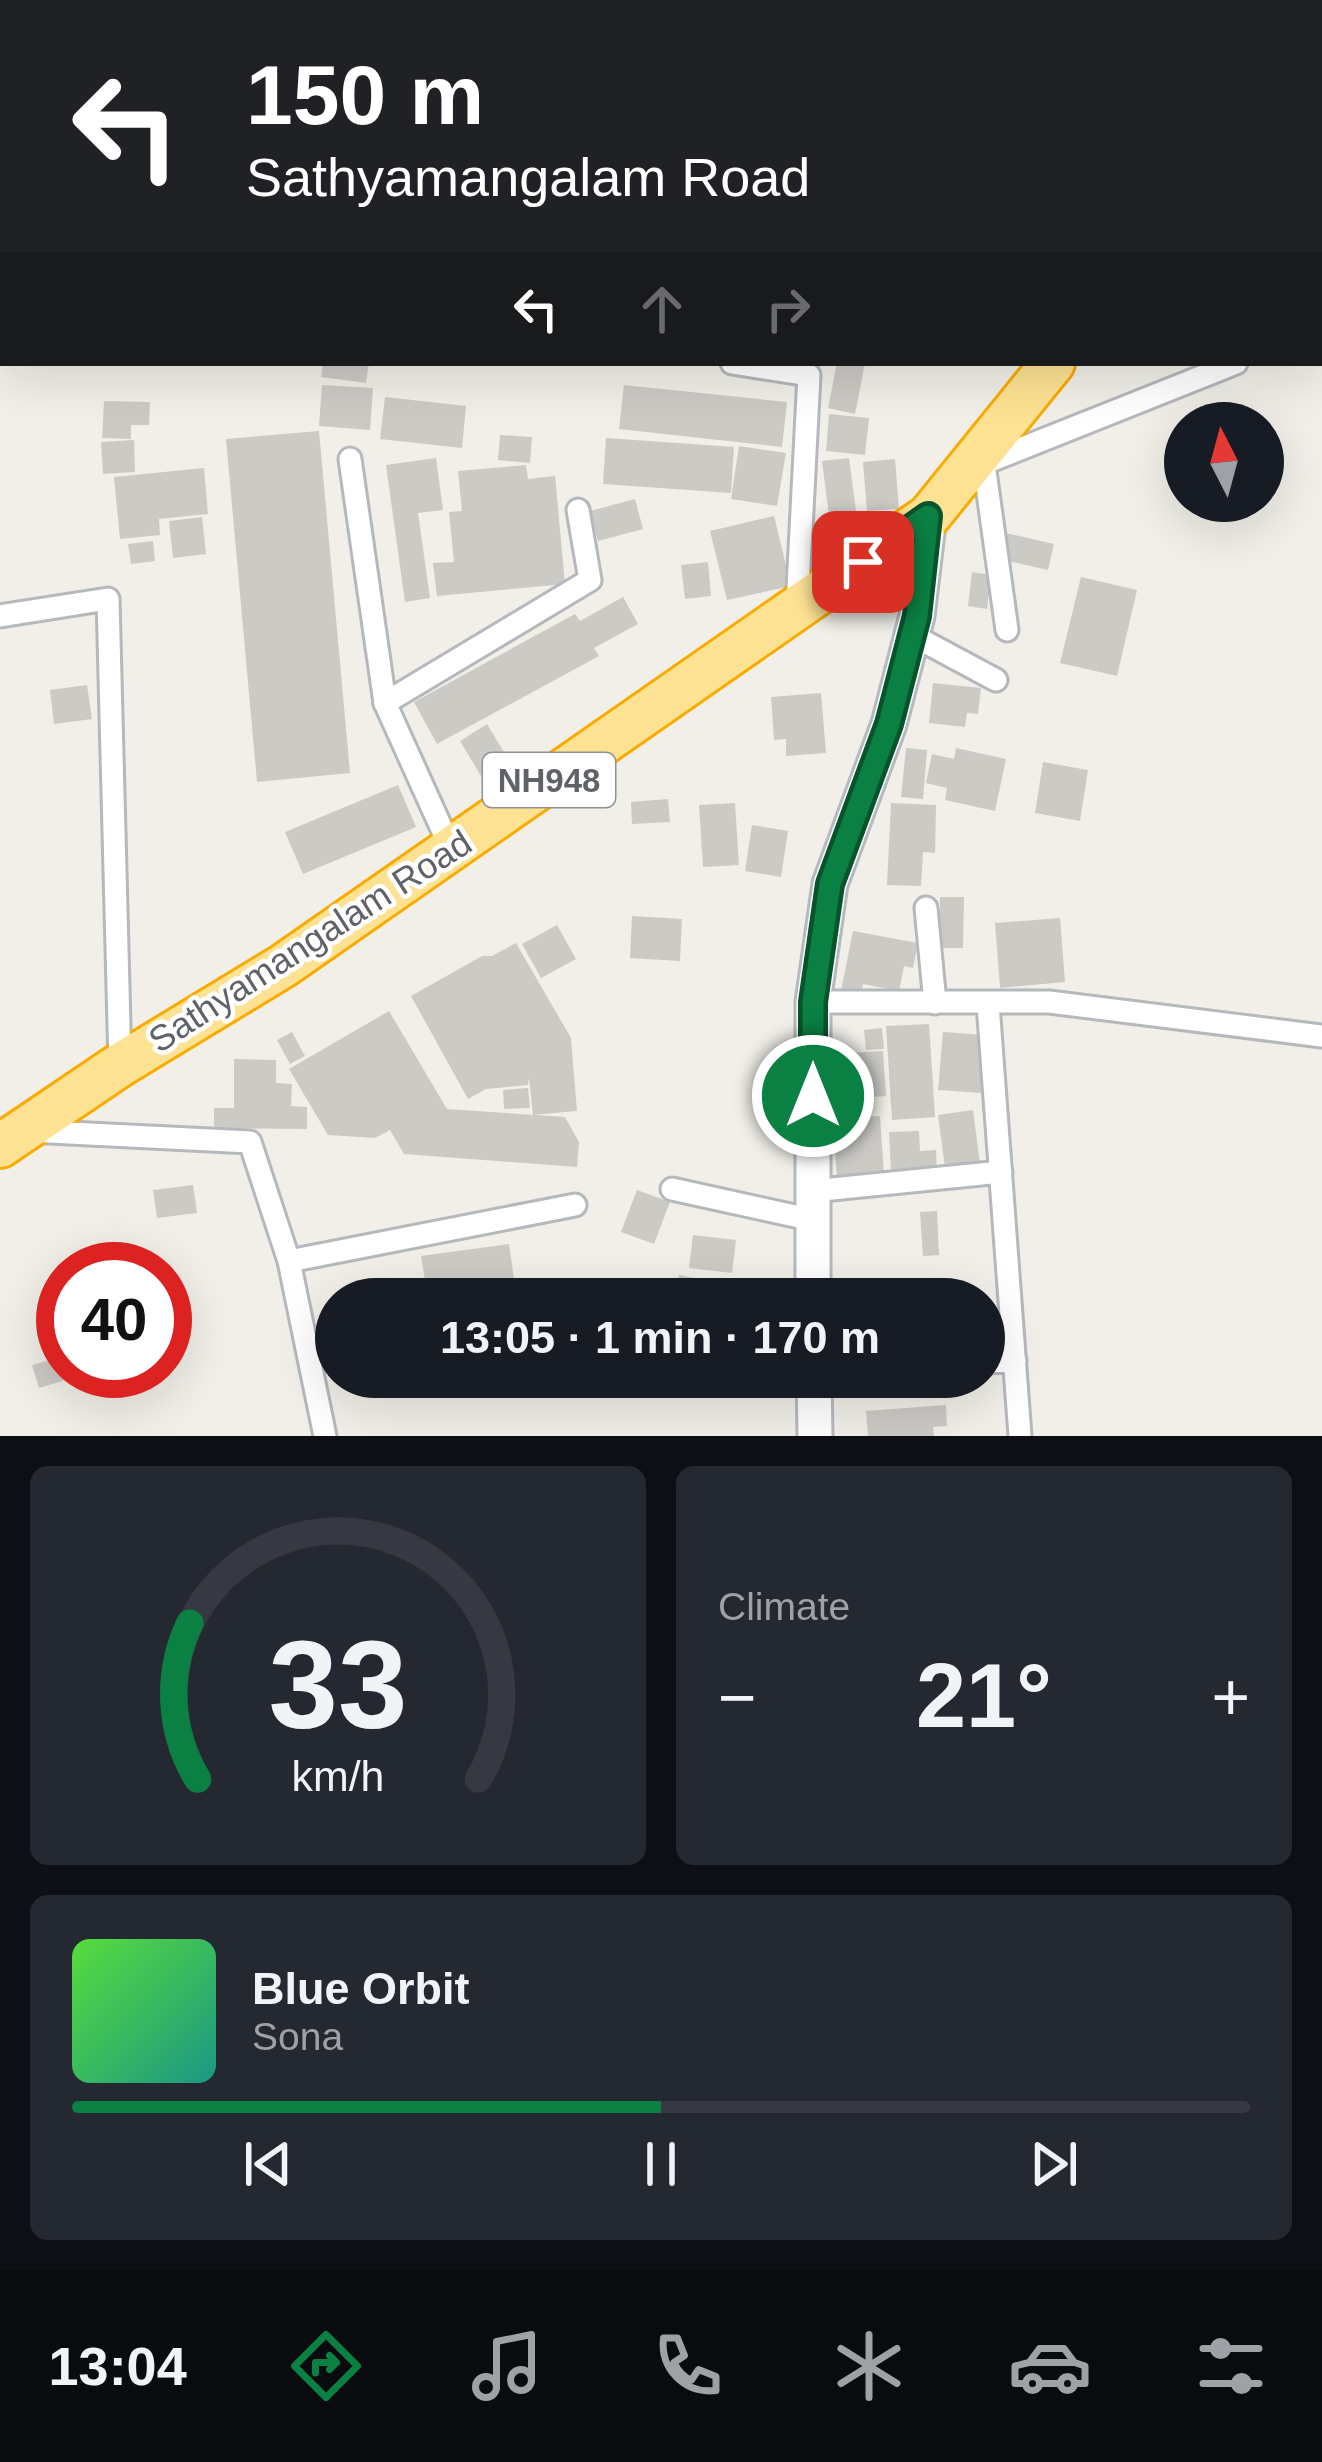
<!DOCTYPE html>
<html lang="en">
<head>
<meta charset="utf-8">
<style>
  :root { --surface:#171b24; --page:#242831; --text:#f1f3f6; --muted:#9ea1a6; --line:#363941; --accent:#0b8043 }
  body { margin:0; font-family:Arial,sans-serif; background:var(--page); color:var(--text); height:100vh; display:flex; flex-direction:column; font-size:45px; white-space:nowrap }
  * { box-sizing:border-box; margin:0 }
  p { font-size:39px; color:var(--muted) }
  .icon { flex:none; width:66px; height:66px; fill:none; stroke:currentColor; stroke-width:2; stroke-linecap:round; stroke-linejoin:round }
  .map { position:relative; height:1436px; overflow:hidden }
  .panel { display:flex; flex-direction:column; gap:30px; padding:30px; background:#0d0f14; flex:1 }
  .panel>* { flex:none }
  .top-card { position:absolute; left:0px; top:0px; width:1323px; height:366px; box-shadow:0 12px 48px #0002; background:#202124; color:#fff; overflow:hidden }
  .needle { width:78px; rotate:354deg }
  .tools { position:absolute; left:1164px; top:402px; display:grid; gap:24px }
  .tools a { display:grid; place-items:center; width:120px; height:120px; border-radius:50%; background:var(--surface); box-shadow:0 12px 48px #0002; font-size:60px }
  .speed { position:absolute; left:36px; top:1242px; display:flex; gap:24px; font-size:60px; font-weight:700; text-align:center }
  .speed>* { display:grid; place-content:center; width:156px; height:156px; border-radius:50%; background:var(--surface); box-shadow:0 12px 48px #0002; line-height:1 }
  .speed .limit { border:18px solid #d22; background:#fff; color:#111 }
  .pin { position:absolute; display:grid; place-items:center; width:102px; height:102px; color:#fff; margin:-51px; border-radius:24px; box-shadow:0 6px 18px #0006 }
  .me { position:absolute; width:132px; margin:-66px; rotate:0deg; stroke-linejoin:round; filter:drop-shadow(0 0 9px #0008) }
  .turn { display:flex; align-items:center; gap:42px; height:252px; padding:0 48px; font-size:54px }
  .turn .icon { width:156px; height:156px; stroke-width:2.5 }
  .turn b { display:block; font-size:84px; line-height:102px }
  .lanes { display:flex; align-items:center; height:114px; padding:0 48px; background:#0003; justify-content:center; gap:60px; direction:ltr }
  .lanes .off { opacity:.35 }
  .big { font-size:90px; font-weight:700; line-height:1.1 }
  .panel .tile { flex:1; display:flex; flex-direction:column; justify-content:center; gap:18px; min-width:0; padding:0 42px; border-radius:18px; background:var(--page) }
  .panel .dial { align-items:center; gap:0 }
  .dial svg { height:312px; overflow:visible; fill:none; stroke:var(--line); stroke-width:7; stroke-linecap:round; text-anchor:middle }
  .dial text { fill:var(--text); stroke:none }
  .song { display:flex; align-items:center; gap:36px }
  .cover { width:144px; height:144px; border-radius:18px; background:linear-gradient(135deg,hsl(110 70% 55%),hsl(170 70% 35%)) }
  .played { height:12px; border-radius:6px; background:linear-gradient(90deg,var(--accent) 50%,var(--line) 50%) }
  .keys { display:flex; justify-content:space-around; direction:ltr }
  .heat { display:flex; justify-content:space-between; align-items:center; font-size:66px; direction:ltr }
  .panel .tiles { flex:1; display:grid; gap:30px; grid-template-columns:1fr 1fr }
  .tile:last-child { grid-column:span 2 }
  .trip { position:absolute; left:315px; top:1278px; width:690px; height:120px; border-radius:60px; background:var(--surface); box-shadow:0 12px 48px #0002; font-weight:700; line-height:120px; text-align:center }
  .tab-bar { display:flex; height:192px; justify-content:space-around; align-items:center; background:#090b0e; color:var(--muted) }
  .tab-bar .icon { width:84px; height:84px }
  .tab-bar .active { color:var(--accent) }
  .tab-bar b { font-size:54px; color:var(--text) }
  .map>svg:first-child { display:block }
  .building { fill:#cccac5 }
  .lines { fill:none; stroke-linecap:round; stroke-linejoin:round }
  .lane-casing { stroke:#b5b8bc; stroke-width:16 }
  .street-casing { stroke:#b5b8bc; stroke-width:27 }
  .secondary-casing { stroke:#b6babf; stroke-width:39 }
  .highway-casing { stroke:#f9ab00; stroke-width:48 }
  .lane { stroke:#fff; stroke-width:10 }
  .street { stroke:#fff; stroke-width:21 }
  .secondary { stroke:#fff; stroke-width:33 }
  .highway { stroke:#fde293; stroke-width:42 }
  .route-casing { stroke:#07532c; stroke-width:30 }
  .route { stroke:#0b8043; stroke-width:21 }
  .labels { text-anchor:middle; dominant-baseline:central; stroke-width:9; stroke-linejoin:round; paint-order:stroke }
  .shield { fill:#fff; stroke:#8f9295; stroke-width:3 }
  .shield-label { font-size:33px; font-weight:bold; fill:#5f6368 }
  .street-label { font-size:36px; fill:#5f6368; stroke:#fff }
</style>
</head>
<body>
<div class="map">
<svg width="1322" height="1436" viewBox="0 0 1322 1436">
  <rect width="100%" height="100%" fill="#f1efe8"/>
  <!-- building -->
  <g class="building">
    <polygon points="323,363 369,363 366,383 321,377"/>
    <polygon points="837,363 865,363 855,414 828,408"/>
    <polygon points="322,385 373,388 370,430 319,426"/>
    <polygon points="624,385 787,402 782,447 619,429"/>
    <polygon points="385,397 466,406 462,448 380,439"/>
    <polygon points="104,401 150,402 149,425 131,425 131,439 102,438"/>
    <polygon points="829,414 869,418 865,455 826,451"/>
    <polygon points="319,431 350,773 257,782 226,439"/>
    <polygon points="500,435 532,437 530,463 498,460"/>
    <polygon points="606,438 734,447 731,493 603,484"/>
    <polygon points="134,440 135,472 103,474 101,442"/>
    <polygon points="739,446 786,453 777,506 731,499"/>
    <polygon points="436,458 443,510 418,513 430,598 405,602 386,465"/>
    <polygon points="849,458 856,511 829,515 822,461"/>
    <polygon points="895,459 899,509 867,511 863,462"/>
    <polygon points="526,465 528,479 555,476 565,584 437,596 433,563 454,562 449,512 462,511 458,471"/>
    <polygon points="204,468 208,514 159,519 160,535 120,539 114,477"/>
    <polygon points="635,499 643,529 598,541 590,511"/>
    <polygon points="774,516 791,586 727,600 710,531"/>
    <polygon points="858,516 859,536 829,537 828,517"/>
    <polygon points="202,517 206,554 173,558 169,521"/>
    <polygon points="1006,533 1054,544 1048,570 999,559"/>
    <polygon points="153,541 155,561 131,564 128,544"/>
    <polygon points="708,562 711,596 685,599 681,565"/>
    <polygon points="972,572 991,575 987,609 968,606"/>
    <polygon points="1081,577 1137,590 1117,676 1060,663"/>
    <polygon points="623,597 638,624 594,648 599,656 437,744 414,702 575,614 580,621"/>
    <polygon points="933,683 981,688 978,714 967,713 965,727 929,723"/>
    <polygon points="87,685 92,719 54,724 50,690"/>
    <polygon points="821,693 826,753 786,756 786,739 774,740 771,697"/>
    <polygon points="487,724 511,764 484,781 460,741"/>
    <polygon points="906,748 927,750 923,799 901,797"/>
    <polygon points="956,748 1006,759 995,811 945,800 947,788 926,783 932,754 954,759"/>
    <polygon points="1043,762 1088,770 1080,821 1035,813"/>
    <polygon points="398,785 416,827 303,874 285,832"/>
    <polygon points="668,799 670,822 632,824 631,802"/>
    <polygon points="735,803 739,865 703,867 699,805"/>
    <polygon points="891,803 936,805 935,853 923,852 921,886 887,885"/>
    <polygon points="752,825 788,831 781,877 745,871"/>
    <polygon points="940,897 964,897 963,948 940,948"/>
    <polygon points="632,916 682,919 680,961 630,958"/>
    <polygon points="1060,918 1065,982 1000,988 995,923"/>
    <polygon points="557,925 576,959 541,978 522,944"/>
    <polygon points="853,931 918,943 913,968 904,966 899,991 863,984 861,995 841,991"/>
    <polygon points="516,943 571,1038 577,1111 533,1115 529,1078 528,1085 486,1089 468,1099 411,996 482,956 492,956"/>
    <polygon points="389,1011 447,1109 565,1117 579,1142 577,1167 404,1154 390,1130 375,1138 328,1135 289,1069"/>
    <polygon points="929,1024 935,1117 892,1120 886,1026"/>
    <polygon points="882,1028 884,1049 866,1050 864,1030"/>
    <polygon points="292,1032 305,1056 290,1064 277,1040"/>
    <polygon points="943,1032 985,1035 981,1093 938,1090"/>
    <polygon points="883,1051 886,1096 834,1100 831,1054"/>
    <polygon points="234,1059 276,1060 276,1083 292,1084 291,1106 307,1107 307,1129 214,1128 214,1108 234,1108"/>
    <polygon points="528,1088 530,1108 504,1109 503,1090"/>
    <polygon points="973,1110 980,1164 945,1168 938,1115"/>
    <polygon points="880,1116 884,1174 837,1178 833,1119"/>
    <polygon points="919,1131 920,1151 936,1150 937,1170 891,1172 889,1132"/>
    <polygon points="193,1185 197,1213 157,1218 153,1190"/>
    <polygon points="637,1190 670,1202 654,1244 621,1232"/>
    <polygon points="937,1211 939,1255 923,1256 920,1212"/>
    <polygon points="693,1235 736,1240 732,1273 689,1268"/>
    <polygon points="509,1244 517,1299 428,1299 421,1256"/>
    <polygon points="679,1275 727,1284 724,1299 675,1299"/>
    <polygon points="63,1356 63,1371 67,1371 69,1379 39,1388 32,1365"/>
    <polygon points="946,1405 947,1426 933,1427 934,1436 868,1436 866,1411"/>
  </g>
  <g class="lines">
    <defs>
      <polyline id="lane" points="1320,38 1322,38"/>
      <g id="street">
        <polyline points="261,0 268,3"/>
        <polyline points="293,3 294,0"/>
        <polyline points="371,3 376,0"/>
        <polyline points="785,3 786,0"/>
        <polyline points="0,54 3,55"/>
        <polyline points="1320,115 1322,115"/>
        <polyline points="0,127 3,123"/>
        <polyline points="0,165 3,171"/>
        <polyline points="0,218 3,218"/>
        <polyline points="0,269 3,267"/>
        <polyline points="1320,333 1322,333"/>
        <polyline points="732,363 809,375 797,607"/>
        <polyline points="350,459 385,703 451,849"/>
        <polyline points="984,464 1007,630"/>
        <polyline points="980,465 1236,363"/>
        <polyline points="0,616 108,599 120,1065"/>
        <polyline points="912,635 996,680"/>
        <polyline points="385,703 590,580 578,510"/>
        <polyline points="926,908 935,1003"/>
        <polyline points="813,1002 1049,1002 1322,1036"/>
        <polyline points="988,1004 1020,1436"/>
        <polyline points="29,1131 250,1142 289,1261 325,1436"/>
        <polyline points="672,1189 813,1220"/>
        <polyline points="812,1191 1001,1172"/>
        <polyline points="289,1261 575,1205"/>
        <polyline points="984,1362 1015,1361"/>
      </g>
      <g id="secondary">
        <polyline points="813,1299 813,1002 830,884 889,724 917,616 929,516"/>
        <polyline points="814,1377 815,1436"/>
      </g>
      <g id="highway">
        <polyline points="1257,3 1258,0"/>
        <polyline points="0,1146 120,1065 283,966 929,516 1053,363"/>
      </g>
    </defs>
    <!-- lane casing -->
    <use href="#lane" class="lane-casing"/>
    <!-- street casing -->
    <use href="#street" class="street-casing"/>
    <!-- secondary casing -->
    <use href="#secondary" class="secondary-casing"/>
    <!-- highway casing -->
    <use href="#highway" class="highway-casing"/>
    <!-- lane -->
    <use href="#lane" class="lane"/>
    <!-- street -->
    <use href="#street" class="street"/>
    <!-- secondary -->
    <use href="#secondary" class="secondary"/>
    <!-- highway -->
    <use href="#highway" class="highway"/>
  </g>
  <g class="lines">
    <defs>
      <polyline id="route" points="813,1096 813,1002 830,884 889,724 917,616 928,516 863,562"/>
    </defs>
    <!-- route casing -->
    <use href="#route" class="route-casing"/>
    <!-- route -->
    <use href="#route" class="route"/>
  </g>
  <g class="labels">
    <!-- shield labels -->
    <rect class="shield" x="483" y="753" width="132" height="54" rx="9"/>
    <g class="shield-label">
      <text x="549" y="780">NH948</text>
    </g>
    <!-- street labels -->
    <g class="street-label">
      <text transform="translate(310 941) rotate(-33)">Sathyamangalam Road</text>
    </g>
  </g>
</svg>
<div class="tools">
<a><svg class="needle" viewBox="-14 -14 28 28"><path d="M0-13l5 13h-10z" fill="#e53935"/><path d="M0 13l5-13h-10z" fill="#9ea1a6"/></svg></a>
</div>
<div class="speed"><div class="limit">40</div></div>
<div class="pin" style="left:863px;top:562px;background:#d93025"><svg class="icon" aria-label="arrive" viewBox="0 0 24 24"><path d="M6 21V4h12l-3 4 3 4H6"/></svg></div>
<svg class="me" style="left:813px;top:1096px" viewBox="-20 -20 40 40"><circle r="17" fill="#0b8043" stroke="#fff" stroke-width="3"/><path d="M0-11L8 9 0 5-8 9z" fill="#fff"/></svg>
<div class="trip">13:05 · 1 min · 170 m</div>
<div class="top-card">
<div class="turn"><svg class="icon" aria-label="left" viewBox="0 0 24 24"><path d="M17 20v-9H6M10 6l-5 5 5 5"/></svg><div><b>150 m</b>Sathyamangalam Road</div></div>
<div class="lanes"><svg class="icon" aria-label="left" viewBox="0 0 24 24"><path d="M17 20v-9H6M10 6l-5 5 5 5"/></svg><svg class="icon off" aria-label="ahead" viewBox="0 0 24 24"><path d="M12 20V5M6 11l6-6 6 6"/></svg><svg class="icon off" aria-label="right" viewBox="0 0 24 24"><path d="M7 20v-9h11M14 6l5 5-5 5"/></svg></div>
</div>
</div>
<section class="panel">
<div class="tiles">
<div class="tile dial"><svg viewBox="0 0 100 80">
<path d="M14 69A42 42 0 1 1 86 69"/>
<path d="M14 69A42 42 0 0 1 12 29" stroke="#0b8043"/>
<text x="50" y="56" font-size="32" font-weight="700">33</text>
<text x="50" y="72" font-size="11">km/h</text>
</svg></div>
<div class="tile"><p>Climate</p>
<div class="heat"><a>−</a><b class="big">21°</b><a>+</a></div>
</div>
<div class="tile">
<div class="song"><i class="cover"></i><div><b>Blue Orbit</b><p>Sona</p></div></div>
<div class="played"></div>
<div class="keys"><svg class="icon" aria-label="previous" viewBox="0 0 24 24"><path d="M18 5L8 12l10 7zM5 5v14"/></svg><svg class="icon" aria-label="pause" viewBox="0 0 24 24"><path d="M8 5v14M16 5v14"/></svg><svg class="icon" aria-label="next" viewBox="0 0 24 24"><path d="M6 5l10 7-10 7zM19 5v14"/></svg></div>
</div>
</div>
</section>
<nav class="tab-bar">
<b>13:04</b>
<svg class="icon active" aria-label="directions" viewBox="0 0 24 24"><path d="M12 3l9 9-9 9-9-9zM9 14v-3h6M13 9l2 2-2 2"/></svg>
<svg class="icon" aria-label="music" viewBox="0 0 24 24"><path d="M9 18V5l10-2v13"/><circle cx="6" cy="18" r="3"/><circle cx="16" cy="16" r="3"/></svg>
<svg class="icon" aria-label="phone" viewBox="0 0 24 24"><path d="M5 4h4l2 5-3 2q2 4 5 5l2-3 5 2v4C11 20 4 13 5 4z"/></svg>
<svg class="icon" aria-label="climate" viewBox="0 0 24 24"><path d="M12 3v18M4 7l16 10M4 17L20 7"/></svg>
<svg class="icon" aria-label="car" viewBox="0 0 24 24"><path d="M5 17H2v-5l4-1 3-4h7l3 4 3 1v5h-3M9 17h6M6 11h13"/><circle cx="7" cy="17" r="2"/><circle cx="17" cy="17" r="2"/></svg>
<svg class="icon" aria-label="filters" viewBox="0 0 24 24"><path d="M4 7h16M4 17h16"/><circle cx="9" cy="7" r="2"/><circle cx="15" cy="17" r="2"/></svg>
</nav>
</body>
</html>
